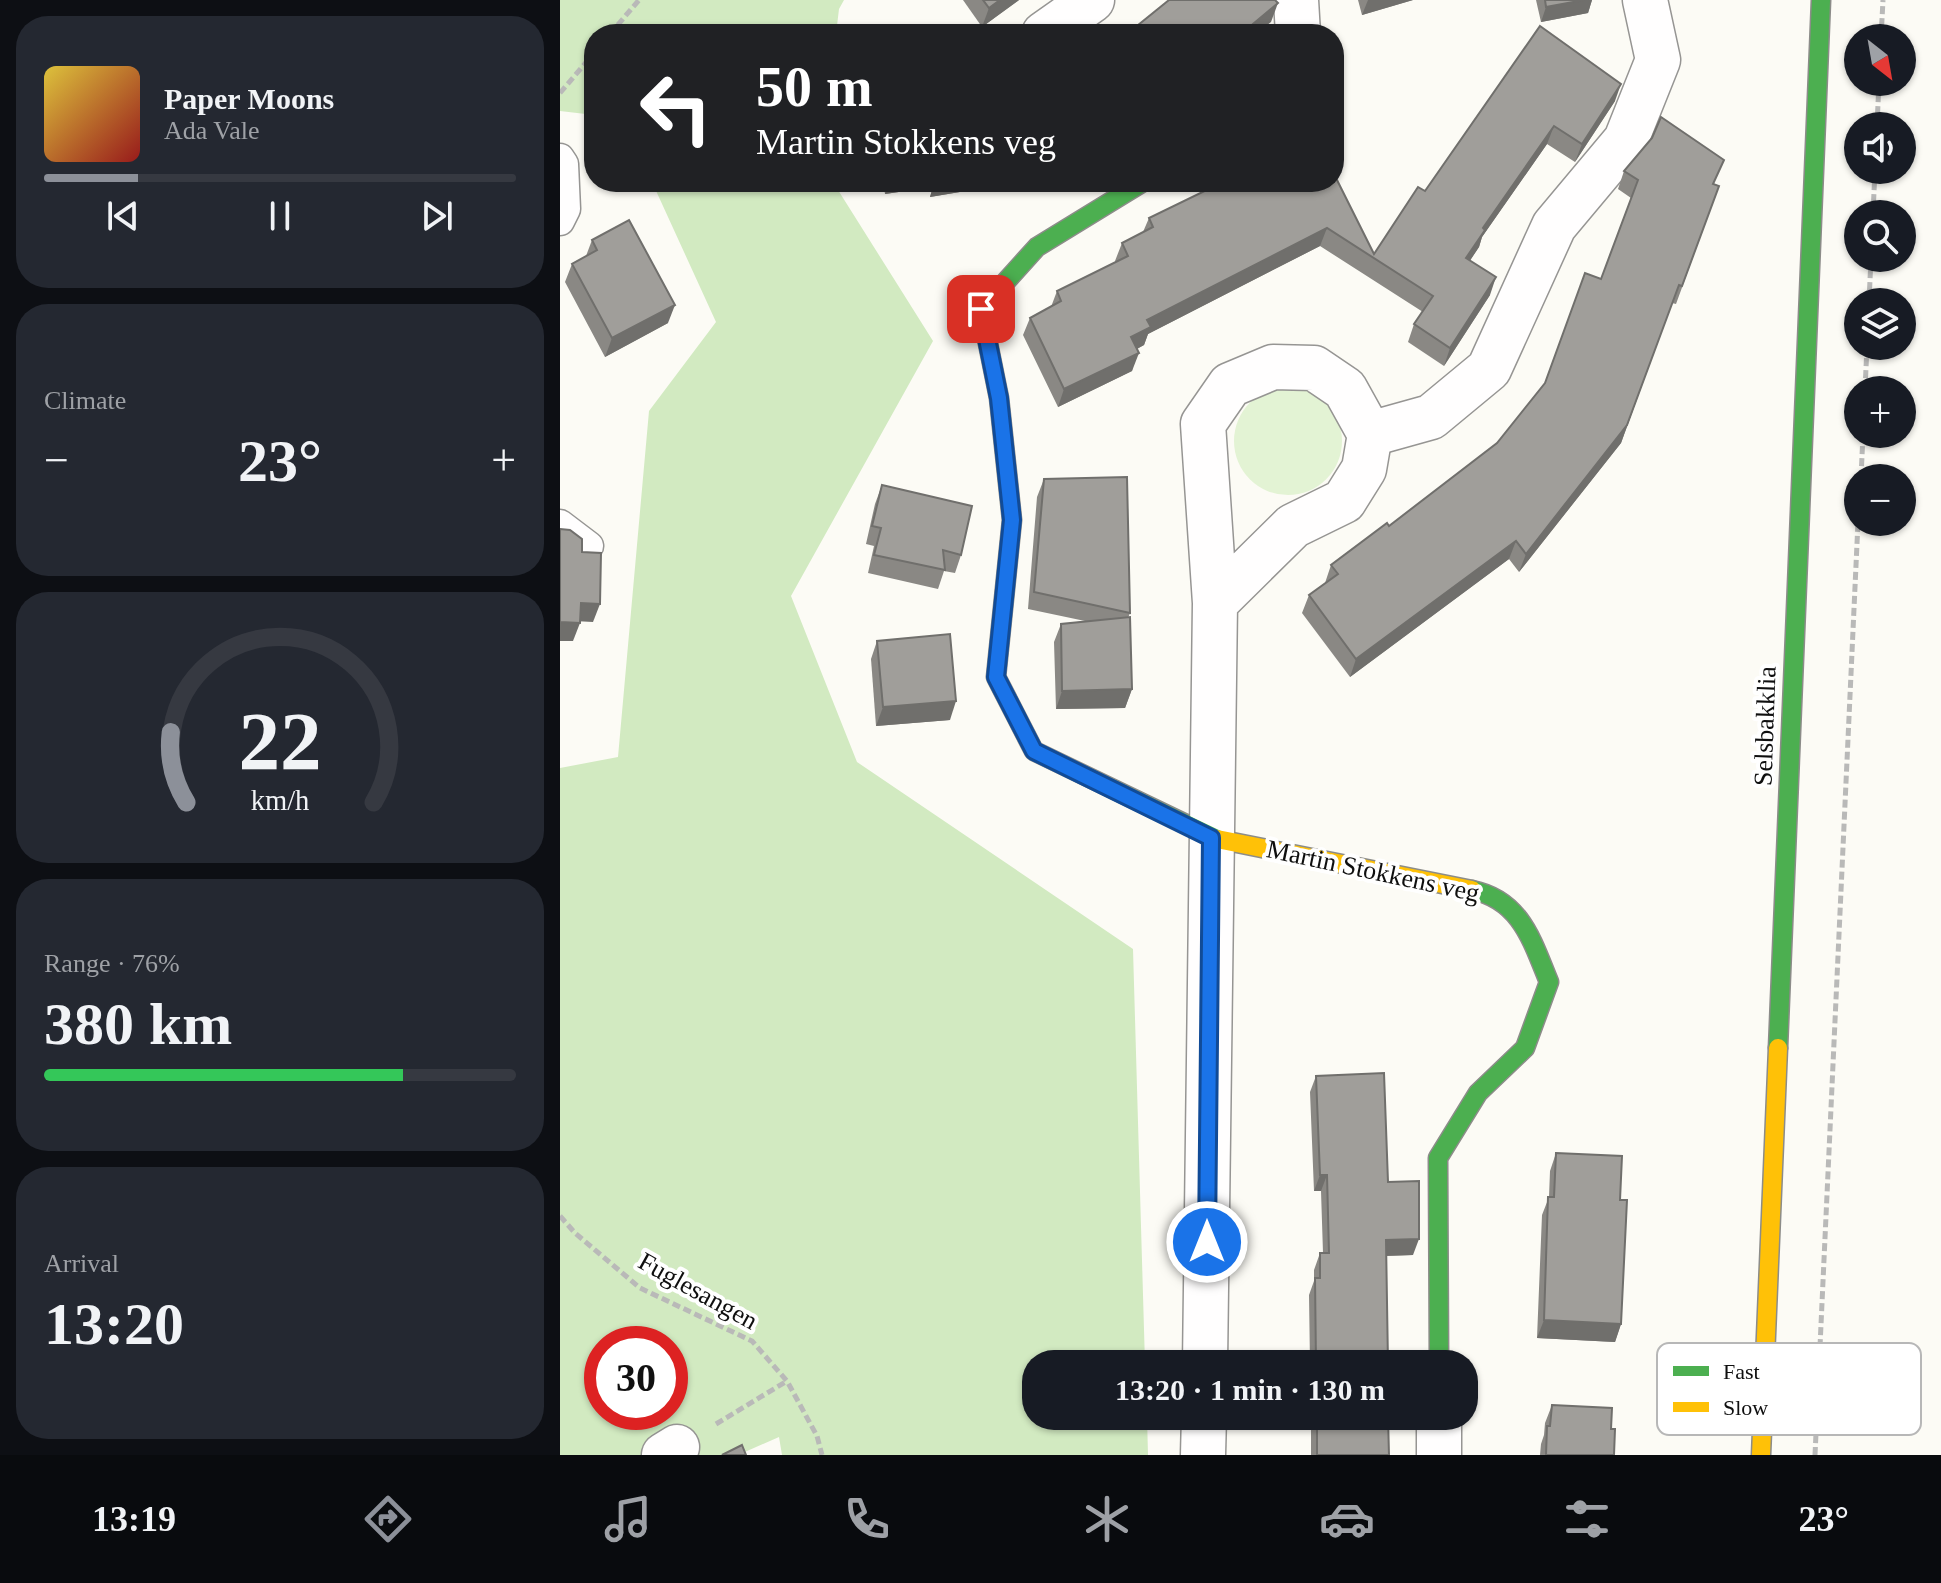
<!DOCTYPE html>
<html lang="en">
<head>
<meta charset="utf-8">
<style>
  :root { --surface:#171b24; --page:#242831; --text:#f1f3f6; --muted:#9ea1a6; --line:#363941; --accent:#8c9099 }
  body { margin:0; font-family:"Times New Roman",serif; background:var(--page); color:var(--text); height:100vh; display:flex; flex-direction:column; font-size:30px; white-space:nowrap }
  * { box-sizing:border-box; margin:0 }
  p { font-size:26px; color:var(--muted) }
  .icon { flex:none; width:44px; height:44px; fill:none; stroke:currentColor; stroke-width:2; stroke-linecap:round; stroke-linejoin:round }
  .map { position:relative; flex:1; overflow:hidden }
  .panel { display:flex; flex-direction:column; gap:16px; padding:16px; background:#0d0f14; width:560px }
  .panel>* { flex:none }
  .guide { position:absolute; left:24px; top:24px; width:760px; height:168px; border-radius:32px; box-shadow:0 2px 6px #0004; background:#202124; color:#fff; overflow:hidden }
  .needle { width:52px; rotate:149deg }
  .buttons { position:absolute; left:1284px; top:24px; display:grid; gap:16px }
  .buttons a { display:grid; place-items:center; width:72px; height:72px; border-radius:50%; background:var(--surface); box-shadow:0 2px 6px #0004; font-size:40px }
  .speed { position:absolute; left:24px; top:1326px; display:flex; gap:16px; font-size:40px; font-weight:700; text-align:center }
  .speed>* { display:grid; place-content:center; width:104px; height:104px; border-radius:50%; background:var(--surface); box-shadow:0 2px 6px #0004; line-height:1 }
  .speed .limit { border:12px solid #d22; background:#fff; color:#111 }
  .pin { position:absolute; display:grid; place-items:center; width:68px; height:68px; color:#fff; margin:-34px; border-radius:16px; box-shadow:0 4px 12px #0006 }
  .me { position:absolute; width:88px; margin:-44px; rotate:0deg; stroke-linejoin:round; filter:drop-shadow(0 0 6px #0008) }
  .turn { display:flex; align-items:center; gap:28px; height:168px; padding:0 40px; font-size:36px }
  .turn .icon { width:104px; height:104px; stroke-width:2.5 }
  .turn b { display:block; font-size:56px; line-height:68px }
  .big { font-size:60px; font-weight:700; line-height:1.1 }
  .panel .tile { flex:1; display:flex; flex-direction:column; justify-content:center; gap:12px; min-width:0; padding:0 28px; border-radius:32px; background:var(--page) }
  .panel .dial { align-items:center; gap:0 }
  .dial svg { height:208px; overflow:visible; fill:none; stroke:var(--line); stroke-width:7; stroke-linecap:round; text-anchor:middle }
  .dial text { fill:var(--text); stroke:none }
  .song { display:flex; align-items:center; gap:24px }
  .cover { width:96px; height:96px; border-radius:12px; background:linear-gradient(135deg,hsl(50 70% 55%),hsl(0 70% 35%)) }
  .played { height:8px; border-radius:4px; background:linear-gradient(90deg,var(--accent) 20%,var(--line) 20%) }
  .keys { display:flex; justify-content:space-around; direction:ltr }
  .heat { display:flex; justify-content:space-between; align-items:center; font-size:44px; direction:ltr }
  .charge { height:12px; border-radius:6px; background:linear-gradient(90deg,#34c759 76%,var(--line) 0) }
  .trip { position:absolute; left:462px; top:1350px; width:456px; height:80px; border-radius:32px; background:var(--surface); box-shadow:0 2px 6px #0004; font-weight:700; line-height:80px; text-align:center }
  .dock { display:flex; height:128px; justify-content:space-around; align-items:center; background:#090b0e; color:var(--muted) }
  .dock .icon { width:56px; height:56px }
  .dock .on { color:var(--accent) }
  .dock b { font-size:36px; color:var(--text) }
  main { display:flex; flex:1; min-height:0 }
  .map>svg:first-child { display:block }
  .green { fill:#e3f3d4 }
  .forest { fill:#d2eac1; fill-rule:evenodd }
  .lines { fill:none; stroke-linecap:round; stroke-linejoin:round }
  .lane-casing { stroke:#969593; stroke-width:31 }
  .street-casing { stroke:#969593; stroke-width:47 }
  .fast-casing { stroke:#8c8c89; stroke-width:21 }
  .slow-casing { stroke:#8c8c89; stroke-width:21 }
  .path { stroke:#b9b9b8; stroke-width:5; stroke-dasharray:8 4; stroke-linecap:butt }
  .lane { stroke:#fffefe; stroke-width:28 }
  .street { stroke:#fffefe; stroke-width:44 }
  .fast { stroke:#4caf50; stroke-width:18 }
  .slow { stroke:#ffc107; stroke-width:18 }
  .wall { fill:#8a8884 }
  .shaded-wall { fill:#706f6c }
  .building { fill:#a09e9a; stroke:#706f6c; stroke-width:2 }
  .route-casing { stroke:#114b97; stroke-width:20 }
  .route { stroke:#1a73e8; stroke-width:14 }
  .labels { text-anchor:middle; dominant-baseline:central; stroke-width:8; stroke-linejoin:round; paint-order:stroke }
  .street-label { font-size:26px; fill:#0f0f0f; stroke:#fff }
  .key { fill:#fff; stroke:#b7b7b7; stroke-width:2 }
  .key-label { font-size:22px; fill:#0f0f0f }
</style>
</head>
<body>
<main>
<section class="panel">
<div class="tile">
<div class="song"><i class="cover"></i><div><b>Paper Moons</b><p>Ada Vale</p></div></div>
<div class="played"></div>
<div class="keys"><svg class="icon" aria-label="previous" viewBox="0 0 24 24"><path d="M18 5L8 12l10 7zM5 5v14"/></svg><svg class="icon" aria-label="pause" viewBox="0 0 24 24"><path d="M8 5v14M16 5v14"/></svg><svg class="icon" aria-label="next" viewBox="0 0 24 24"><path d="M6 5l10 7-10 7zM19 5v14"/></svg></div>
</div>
<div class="tile"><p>Climate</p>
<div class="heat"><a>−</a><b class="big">23°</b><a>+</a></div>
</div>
<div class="tile dial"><svg viewBox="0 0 100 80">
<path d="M14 69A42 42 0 1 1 86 69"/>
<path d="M14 69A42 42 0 0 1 8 42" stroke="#8c9099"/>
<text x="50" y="56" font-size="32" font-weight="700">22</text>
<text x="50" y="72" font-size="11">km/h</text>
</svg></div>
<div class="tile"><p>Range · 76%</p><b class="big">380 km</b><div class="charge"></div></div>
<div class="tile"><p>Arrival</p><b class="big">13:20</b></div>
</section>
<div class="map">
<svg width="1381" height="1455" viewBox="0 0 1381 1455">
  <rect width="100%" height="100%" fill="#fcfbf5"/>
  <!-- green -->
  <circle class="green" cx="728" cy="441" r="54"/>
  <!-- forest -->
  <g class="forest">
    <polygon points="0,0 284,0 279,9 276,34 34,34 34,115 0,111"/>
    <path d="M 92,182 L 273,182 L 373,341 L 231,596 L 297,762 L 573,949 L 585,1364 L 476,1364 L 476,1416 L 587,1416 L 588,1455 L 222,1455 L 219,1437 L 178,1455 L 0,1455 L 0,768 L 58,757 L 89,411 L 156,322 ZM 42,1344 L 110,1344 L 110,1412 L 42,1412 Z"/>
  </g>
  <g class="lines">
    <defs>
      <g id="lane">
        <polyline points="0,158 4,164 6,209 0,221"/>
        <polyline points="0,524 29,546"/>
      </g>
      <g id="street">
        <polyline points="736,0 738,34"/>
        <polyline points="484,34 532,0"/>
        <polyline points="810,434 871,417 929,369 994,226 1066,140 1098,60 1085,0"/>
        <polyline points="645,1364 655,603 643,424 670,385 713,367 754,368 785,389 810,434 804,469 784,501 733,526 655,603"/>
        <polyline points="879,1416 879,1455"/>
        <polyline points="104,1455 117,1447"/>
        <polyline points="643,1455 644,1416"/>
      </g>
      <g id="fast">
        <polyline points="583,182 477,247 421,309 439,398 452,520 436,677 474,751 657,839"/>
        <polyline points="1218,1048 1261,0"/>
        <path d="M 879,1364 L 878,1158 L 918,1093 L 965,1048 L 989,982 C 972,941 961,900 912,890"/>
      </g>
      <g id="slow">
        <polyline points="657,839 912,890"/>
        <polyline points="1201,1455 1218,1048"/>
      </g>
    </defs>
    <!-- lane casing -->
    <use href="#lane" class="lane-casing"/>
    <!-- street casing -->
    <use href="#street" class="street-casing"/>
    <!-- fast casing -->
    <use href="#fast" class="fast-casing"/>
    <!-- slow casing -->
    <use href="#slow" class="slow-casing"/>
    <!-- path -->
    <g class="path">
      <polyline points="50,34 79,0"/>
      <polyline points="1321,38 1323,0"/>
      <polyline points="0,93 34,53"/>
      <polyline points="1317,126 1319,82"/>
      <polyline points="1313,214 1315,170"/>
      <polyline points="1309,302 1311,258"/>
      <polyline points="1305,390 1307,346"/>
      <polyline points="1301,478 1303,434"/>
      <polyline points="0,1216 15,1233 80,1288 192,1341 227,1381 257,1436 262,1455"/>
      <polyline points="156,1424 227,1381"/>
      <polyline points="1255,1455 1298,522"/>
    </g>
    <!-- lane -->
    <use href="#lane" class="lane"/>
    <!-- street -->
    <use href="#street" class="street"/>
    <!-- fast -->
    <use href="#fast" class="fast"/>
    <!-- slow -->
    <use href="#slow" class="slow"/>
  </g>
  <!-- wall -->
  <g class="wall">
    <polygon points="403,0 459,0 422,27"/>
    <polygon points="798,0 853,0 802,15"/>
    <polygon points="976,0 1032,0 1028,13 981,22"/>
    <polygon points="980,26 1055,101 1015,162 987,144 922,237 919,247 910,260 930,295 884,366 848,342 854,324 863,312 760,246 588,334 584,345 577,349 572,371 498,407 463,335 470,318 491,307 497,291 556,262 555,261 562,243 583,232 589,218 774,182 814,254 865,191"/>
    <polygon points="1064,171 1155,184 1159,186 1116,304 1112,303 1061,443 959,572 949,559 790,677 742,613 749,595 765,583 771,565 829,526 937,443 985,383 1041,279 1071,198 1058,189"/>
    <polygon points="323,182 460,182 370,197 373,187 325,194"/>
    <polygon points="32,240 108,323 45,357 5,282 12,264 26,256"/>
    <polygon points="484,479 570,613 568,618 572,689 565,708 496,709 494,642 501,624 525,621 468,609 477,497"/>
    <polygon points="322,485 401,555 395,573 384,571 378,589 308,573 314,546 306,544 315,504"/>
    <polygon points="317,641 390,720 316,726 311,659"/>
    <polygon points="756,1076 828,1182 853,1255 826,1256 828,1364 750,1364 749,1295 754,1281 754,1270 760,1253 763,1253 761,1191 754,1191 750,1092"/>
    <polygon points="996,1153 1060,1200 1061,1324 1055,1342 977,1338 982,1215 989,1197 990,1171"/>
    <polygon points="992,1405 1051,1429 1054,1455 980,1455 981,1444 984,1435 985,1423"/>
    <polygon points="751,1416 828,1416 829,1455 751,1455"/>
  </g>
  <!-- shaded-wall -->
  <g class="shaded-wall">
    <polygon points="440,0 459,0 422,27 429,8"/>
    <polygon points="808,0 853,0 802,15"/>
    <polygon points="1024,0 1032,0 1028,13 981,22 986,7"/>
    <polygon points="718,3 711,22 696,34 681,34"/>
    <polygon points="1061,84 1055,101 1015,162 1022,144"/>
    <polygon points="994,126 987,144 922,237 919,247 900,276 906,258 923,228"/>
    <polygon points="330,182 460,182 370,197 373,187 325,194"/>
    <polygon points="767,228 760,246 588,334 584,345 565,355 571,337 587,320"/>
    <polygon points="936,277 930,295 884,366 890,348"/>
    <polygon points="1112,303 1061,443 959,572 966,554"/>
    <polygon points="115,305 108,323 45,357 52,338"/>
    <polygon points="579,353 572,371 498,407 504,389"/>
    <polygon points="956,541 949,559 790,677 796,659"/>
    <polygon points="21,603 40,604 33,622 14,621"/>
    <polygon points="0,622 20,623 13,641 0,641"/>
    <polygon points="572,689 565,708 496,709 502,691"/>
    <polygon points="396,701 390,720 316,726 323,707"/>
    <polygon points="760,1175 767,1175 761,1191 754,1191"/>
    <polygon points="859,1239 853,1255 820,1256 826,1240"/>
    <polygon points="984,1320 1061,1324 1055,1342 977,1338"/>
  </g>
  <!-- building -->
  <g class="building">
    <polygon points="423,0 440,0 429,8"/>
    <polygon points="609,0 715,0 718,3 681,34 567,34"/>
    <polygon points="985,0 1024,0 986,7"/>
    <polygon points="980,26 1061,84 1022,144 994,126 923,228 925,230 906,258 936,277 890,348 854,324 873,296 767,228 587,320 591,327 571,337 579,353 504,389 470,318 501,301 497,291 568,256 562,243 593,227 589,218 663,182 774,182 774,174 814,254 858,187 865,191"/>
    <polygon points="1101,117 1164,160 1153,184 1159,186 1122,286 1119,285 1067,425 966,554 956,541 796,659 749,595 778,574 771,565 827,523 829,526 937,443 985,383 1025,273 1041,279 1078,180 1064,171 1092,138"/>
    <polygon points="69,220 115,305 52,338 12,264 37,250 32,240"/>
    <polygon points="567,477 570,613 474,592 484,479"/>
    <polygon points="322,485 412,506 401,555 383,550 385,570 314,555 321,528 312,526"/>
    <polygon points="0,529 10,530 22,539 22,552 41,553 40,604 21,603 20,623 0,622"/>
    <polygon points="570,617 572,689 502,691 501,624"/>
    <polygon points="390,634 396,701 323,707 317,641"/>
    <polygon points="824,1073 828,1182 859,1181 859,1239 826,1240 828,1364 756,1364 755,1278 760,1278 760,1253 769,1253 767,1175 760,1175 756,1076"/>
    <polygon points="996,1153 1062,1156 1060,1200 1067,1200 1061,1324 984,1320 988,1197 994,1197"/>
    <polygon points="992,1405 1052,1408 1051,1429 1055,1429 1054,1455 986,1455 987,1426 990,1426"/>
    <polygon points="757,1416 828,1416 829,1455 757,1455"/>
    <polygon points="182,1445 186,1455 162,1455"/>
  </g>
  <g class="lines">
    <defs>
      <polyline id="route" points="421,309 439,398 452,520 436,677 474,751 651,838 647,1242"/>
    </defs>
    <!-- route casing -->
    <use href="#route" class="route-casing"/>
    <!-- route -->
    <use href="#route" class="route"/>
  </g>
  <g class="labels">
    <!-- street labels -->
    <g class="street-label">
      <text transform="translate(1205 726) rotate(-88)">Selsbakklia</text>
      <text transform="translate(813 871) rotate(12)">Martin Stokkens veg</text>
      <text transform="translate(138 1291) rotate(29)">Fuglesangen</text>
    </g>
  </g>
  <!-- legend -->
  <rect x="1097" y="1343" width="264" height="92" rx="12" class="key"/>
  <rect x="1113" y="1366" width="36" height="10" fill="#4caf50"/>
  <rect x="1113" y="1402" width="36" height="10" fill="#ffc107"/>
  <g class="key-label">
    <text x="1163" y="1379">Fast</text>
    <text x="1163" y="1415">Slow</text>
  </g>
</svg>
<div class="buttons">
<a><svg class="needle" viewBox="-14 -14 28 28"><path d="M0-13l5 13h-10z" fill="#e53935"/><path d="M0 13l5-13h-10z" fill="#9ea1a6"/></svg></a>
<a><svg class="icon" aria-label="sound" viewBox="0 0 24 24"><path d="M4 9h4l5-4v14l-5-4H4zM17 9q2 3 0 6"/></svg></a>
<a><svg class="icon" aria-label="search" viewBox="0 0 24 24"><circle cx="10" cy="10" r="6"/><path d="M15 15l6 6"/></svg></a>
<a><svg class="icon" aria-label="layers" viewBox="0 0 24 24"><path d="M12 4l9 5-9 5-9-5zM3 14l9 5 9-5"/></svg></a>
<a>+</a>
<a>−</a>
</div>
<div class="speed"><div class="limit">30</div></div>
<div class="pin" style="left:421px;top:309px;background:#d93025"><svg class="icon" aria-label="arrive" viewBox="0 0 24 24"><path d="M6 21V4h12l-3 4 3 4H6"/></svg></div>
<svg class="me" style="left:647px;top:1242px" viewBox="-20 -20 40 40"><circle r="17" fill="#1a73e8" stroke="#fff" stroke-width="3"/><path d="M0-11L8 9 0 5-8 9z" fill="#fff"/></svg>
<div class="trip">13:20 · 1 min · 130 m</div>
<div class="guide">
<div class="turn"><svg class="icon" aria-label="left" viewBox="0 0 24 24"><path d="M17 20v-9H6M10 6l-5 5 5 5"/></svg><div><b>50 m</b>Martin Stokkens veg</div></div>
</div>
</div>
</main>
<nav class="dock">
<b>13:19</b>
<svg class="icon on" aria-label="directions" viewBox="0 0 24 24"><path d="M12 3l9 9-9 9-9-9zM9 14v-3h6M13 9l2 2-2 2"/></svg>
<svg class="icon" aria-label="music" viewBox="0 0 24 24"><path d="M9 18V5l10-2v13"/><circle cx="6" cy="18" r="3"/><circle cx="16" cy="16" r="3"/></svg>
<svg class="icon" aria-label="phone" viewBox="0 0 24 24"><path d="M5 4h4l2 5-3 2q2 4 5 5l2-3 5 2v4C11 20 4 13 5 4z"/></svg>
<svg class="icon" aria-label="climate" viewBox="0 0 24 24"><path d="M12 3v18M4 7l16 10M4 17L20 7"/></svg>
<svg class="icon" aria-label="car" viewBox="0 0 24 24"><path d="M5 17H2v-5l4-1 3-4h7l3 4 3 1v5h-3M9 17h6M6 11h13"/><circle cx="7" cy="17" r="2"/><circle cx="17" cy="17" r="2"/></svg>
<svg class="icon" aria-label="filters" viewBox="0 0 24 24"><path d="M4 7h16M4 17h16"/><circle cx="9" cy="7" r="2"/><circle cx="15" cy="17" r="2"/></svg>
<b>23°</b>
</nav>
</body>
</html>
